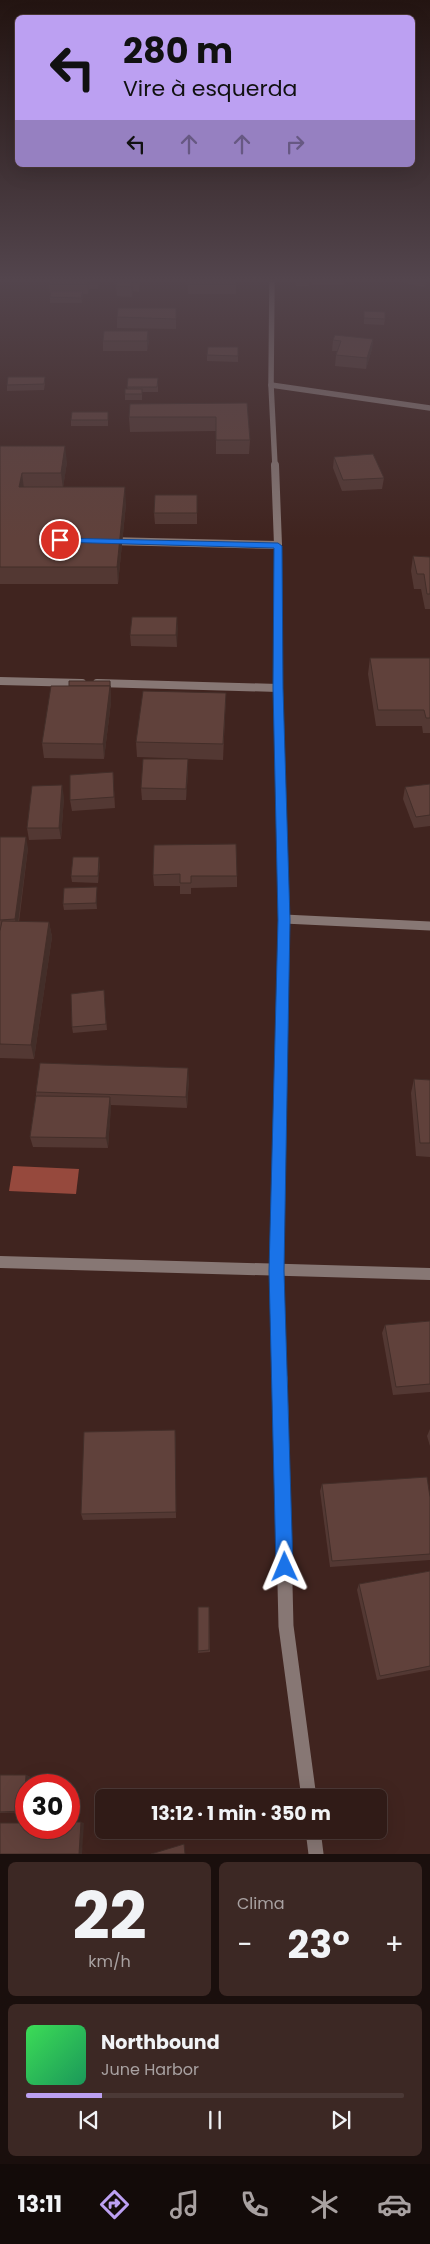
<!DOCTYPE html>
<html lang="pt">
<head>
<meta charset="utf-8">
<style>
  :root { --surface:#301b17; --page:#3c2824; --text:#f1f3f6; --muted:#a8a1a1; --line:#4b3936; --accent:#bca0f2 }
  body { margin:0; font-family:Poppins,sans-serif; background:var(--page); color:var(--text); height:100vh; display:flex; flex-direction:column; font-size:19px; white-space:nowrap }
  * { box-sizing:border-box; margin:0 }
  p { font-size:16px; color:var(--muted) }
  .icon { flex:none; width:28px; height:28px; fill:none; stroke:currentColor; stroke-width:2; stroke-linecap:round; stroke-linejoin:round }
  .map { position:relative; height:1854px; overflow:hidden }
  .sheet { display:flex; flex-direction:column; gap:8px; padding:8px; background:#1a0f0d; flex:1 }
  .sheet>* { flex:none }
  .banner { position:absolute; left:15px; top:15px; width:400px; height:152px; border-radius:8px; box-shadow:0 5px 20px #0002,0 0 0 1px var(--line); background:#bca0f2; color:#111; overflow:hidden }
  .speed { position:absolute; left:15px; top:1774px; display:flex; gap:10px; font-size:25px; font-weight:700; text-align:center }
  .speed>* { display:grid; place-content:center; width:65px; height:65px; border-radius:50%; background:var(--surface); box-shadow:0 5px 20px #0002,0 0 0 1px var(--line); line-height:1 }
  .speed .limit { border:8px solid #d22; background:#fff; color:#111 }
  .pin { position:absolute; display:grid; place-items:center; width:42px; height:42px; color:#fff; margin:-21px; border:2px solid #fff; border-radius:50%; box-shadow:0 1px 5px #0007 }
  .me { position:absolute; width:55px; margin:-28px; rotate:359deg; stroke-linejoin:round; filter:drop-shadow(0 0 4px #0008) }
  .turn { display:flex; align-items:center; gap:18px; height:105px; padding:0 25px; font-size:22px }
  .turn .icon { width:65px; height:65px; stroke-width:2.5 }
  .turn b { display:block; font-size:35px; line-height:42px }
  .lanes { display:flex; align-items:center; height:48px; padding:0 25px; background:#0003; justify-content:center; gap:25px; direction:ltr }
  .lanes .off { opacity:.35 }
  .big { font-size:38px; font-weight:700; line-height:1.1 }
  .sheet .card { flex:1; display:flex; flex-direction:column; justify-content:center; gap:8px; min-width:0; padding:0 18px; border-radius:8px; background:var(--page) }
  .sheet .dial { align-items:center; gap:0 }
  .dial b { font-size:65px; line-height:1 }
  .song { display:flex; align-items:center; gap:15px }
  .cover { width:60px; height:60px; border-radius:8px; background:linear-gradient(135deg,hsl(130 70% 55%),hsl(150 70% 35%)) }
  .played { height:5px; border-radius:2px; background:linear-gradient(90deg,var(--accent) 20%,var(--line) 20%) }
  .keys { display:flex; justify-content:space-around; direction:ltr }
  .heat { display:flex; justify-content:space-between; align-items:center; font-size:28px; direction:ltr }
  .sheet .tiles { flex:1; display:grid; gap:8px; grid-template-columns:1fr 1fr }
  .card:last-child { grid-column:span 2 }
  .trip { position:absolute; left:95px; top:1789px; width:292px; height:50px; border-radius:8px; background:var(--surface); box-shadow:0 5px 20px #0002,0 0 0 1px var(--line); font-weight:700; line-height:50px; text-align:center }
  .tab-bar { display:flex; height:80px; justify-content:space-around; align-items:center; background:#130b09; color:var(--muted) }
  .tab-bar .icon { width:35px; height:35px }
  .tab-bar .on { color:var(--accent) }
  .tab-bar b { font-size:22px; color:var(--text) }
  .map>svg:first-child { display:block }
  .water { fill:#96493d }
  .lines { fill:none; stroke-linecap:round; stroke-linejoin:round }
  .service { stroke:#877774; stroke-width:8 }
  .minor-far4 { stroke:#877774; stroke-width:5.5 }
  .minor-far3 { stroke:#877774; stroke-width:8 }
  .minor-far2 { stroke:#877774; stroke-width:9 }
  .minor-far1 { stroke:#877774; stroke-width:12 }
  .minor { stroke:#877774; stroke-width:15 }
  .wall { fill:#533833 }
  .shaded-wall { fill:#432e29 }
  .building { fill:#60413b; stroke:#432e29 }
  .route { fill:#1a73e8; stroke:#114b97 }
</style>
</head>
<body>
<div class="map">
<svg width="430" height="1854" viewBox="0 0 430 1854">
  <rect width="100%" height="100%" fill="#40241f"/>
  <!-- water -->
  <polygon class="water" points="13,1166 79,1169 76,1194 9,1191"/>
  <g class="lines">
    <!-- service -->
    <polyline class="service" points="109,541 278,545"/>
    <!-- minor-far4 -->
    <g class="minor-far4">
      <polyline points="272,278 271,385 275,466"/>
      <polyline points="271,385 430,408"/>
    </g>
    <!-- minor-far3 -->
    <g class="minor-far3">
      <polyline points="275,465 278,545 278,703"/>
      <polyline points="0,681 82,683"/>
      <polyline points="97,683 278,688"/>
    </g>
    <!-- minor-far2 -->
    <g class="minor-far2">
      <polyline points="278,702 284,919 282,1002"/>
      <polyline points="284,919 430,926"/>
    </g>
    <!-- minor-far1 -->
    <g class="minor-far1">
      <polyline points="0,1262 430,1274"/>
      <polyline points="280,1379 277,1271 282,1001"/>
    </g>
    <!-- minor -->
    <g class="minor">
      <polyline points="280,1378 286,1626 309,1798"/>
      <polyline points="313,1830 316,1854"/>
    </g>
  </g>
  <!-- wall -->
  <g class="wall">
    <polygon points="109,278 140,278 139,292 133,291 132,297 117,296 116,286 117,279 109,279"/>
    <rect x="188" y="278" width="48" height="16"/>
    <rect x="296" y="278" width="13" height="8"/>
    <polygon points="310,278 344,278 344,285 312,285"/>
    <polygon points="387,278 399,278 396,280"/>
    <polygon points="401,278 430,278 429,283 424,287 401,282"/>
    <polygon points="100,281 98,289 89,289 89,287 88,294 83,294 82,303 50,303 50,294 49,284"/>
    <polygon points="176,308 176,329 117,328 117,317"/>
    <polygon points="364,311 385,319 384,325 364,324"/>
    <polygon points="104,331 149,341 147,351 103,351 103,341"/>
    <polygon points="373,339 372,349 366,369 335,366 336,355 337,351 332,351 333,340"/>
    <polygon points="238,347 238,362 207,361 207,355"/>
    <polygon points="45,377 45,383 44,390 7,391 7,385"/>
    <polygon points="158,378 158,392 142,392 142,400 125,400 125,389 128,389 127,387"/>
    <polygon points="247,403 250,440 249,454 216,454 216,431 130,432 129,417"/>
    <polygon points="108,412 108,426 71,426 71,420"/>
    <polygon points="0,446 67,462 63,487 126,504 118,584 0,584"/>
    <polygon points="334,457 384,478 382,489 342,491 333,468"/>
    <polygon points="197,495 197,524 155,524 154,513"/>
    <polygon points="413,556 430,557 430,609 425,609 421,589 414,589 411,571"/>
    <polygon points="177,617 177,647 131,646 130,635"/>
    <polygon points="370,658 430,658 430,733 423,733 422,726 376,726 368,674"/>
    <polygon points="110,681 111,702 104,759 44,758 42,743 69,686"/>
    <polygon points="226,693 223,760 137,757 136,742"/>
    <polygon points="188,771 186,800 142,800 141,788"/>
    <polygon points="113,772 115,808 72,811 70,800"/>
    <polygon points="430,784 430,826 414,828 403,799 405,787"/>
    <polygon points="64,797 61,839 29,840 27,828"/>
    <polygon points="0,837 28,848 19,922 49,922 52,937 34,1059 0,1058"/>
    <polygon points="154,845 237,876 237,887 191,888 191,894 180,894 180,886 154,886 153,875"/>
    <polygon points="100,864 98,883 72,882 71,876"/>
    <polygon points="97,893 97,909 64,910 63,904"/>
    <polygon points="104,996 107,1030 73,1033 72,1027"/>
    <polygon points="189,1079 187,1108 111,1105 108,1148 33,1147 30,1137 36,1096 36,1092"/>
    <polygon points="414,1079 430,1080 430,1157 416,1156 411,1093"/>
    <polygon points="430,1321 430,1392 393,1395 382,1333 385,1325"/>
    <polygon points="430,1429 430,1446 427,1436"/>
    <polygon points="175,1430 176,1518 83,1520 81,1514"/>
    <polygon points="322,1484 430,1497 430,1560 330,1567 320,1491"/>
    <polygon points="430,1571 430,1670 377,1680 357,1590 359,1584"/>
    <polygon points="198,1607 209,1607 210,1652 198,1653"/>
    <polygon points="0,1775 26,1775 30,1777 26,1785 26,1812 0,1813"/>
  </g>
  <!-- shaded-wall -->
  <g class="shaded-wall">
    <polygon points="88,278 90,278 88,294 87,284"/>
    <polygon points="99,278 100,281 98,289 98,283"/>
    <polygon points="139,278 140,278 140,280 139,292"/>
    <polygon points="429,278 430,278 429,283 424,287 425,282"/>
    <polygon points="132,281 133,291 132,297 131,287"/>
    <polygon points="83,291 83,297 82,303 81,298"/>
    <polygon points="148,331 149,341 147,351 147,341"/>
    <polygon points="373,339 372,349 366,369 367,358"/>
    <polygon points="65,446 67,462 63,489 61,473"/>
    <polygon points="22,473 24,489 19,487"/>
    <polygon points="125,487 126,504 118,584 117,567"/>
    <polygon points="177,617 178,629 177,647 176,635"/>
    <polygon points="110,681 111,702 104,759 103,744"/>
    <polygon points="188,759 188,771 186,800 186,789"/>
    <polygon points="62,785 64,797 61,839 59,828"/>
    <polygon points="26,837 28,848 17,931 15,919"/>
    <polygon points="99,857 100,864 98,883 98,876"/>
    <polygon points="97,887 97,909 96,903"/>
    <polygon points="49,922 52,937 34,1059 31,1045"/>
    <polygon points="188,1068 189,1079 187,1108 186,1097"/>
    <polygon points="110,1097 111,1108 108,1148 106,1138"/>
    <polygon points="175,1430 176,1438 176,1518 176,1512"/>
    <polygon points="26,1775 30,1777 29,1785 26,1785 26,1812 24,1811"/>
    <polygon points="81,1822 84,1823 82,1854 79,1854"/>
  </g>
  <!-- building -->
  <g class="building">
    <polygon points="51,278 88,278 87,284 49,284"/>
    <polygon points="90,278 99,278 98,283 89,283"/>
    <polygon points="117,278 139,278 138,282 132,281 131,287 116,286"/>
    <rect x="188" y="278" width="48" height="6"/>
    <polygon points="297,278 309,278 309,281 297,280"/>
    <polygon points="409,278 429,278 425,282"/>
    <polygon points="51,291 83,291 81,298 50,297"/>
    <polygon points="118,308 176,308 176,319 117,317"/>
    <polygon points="364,311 385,312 385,319 364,318"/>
    <polygon points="104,331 148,331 147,341 103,341"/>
    <polygon points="335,335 373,339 367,358 336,355 341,341 333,340"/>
    <polygon points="208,347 238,347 238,356 207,355"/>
    <polygon points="8,377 45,377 44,384 7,385"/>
    <polygon points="128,378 158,378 157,387 127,387"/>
    <rect x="125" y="389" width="17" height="5"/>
    <polygon points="247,403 250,440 216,440 216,417 129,417 130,404"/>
    <polygon points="72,412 108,412 108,420 71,420"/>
    <polygon points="0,446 65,446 61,473 22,473 19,487 125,487 117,567 0,567"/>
    <polygon points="373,454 384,478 343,480 334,457"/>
    <polygon points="155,495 197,495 197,513 154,513"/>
    <polygon points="413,556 430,557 430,594 427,594 424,574 417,574"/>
    <polygon points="132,617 177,617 176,635 130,635"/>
    <polygon points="370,658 430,658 430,718 426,718 424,710 378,710"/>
    <polygon points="69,681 110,681 110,688 110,686 69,686"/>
    <polygon points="51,686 110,686 103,744 42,743"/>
    <polygon points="143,691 226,693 223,744 136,742"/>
    <polygon points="143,759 188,759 186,789 141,788"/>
    <polygon points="113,772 114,797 70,800 70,775"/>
    <polygon points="430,784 430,815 416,817 405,787"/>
    <polygon points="62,785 59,828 27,828 32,786"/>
    <polygon points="0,837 26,837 15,919 0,920"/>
    <polygon points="236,844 237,876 191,876 191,883 180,883 180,874 153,875 154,845"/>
    <polygon points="73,857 99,857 98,876 71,876"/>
    <polygon points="97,887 96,903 63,904 64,888"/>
    <polygon points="2,921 49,922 31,1045 0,1044 0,931"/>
    <polygon points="104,990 106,1024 72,1027 71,994"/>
    <polygon points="40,1063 188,1068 186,1097 36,1092"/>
    <polygon points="414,1079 430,1080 430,1143 420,1143"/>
    <polygon points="36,1096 110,1097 106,1138 30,1137"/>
    <polygon points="430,1321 430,1384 396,1387 385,1325"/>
    <polygon points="175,1430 176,1512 81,1514 84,1432"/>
    <polygon points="427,1477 430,1497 430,1554 332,1561 322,1484"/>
    <polygon points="430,1571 430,1666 380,1676 359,1584"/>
    <polygon points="198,1607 209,1607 209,1650 198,1651"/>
    <polygon points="0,1775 26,1775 24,1811 0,1812"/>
    <polygon points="69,1822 81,1822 79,1854 0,1854 0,1823 26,1823 26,1828 69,1828"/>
    <polygon points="184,1844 185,1854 151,1854"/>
  </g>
  <!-- sky -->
  <linearGradient id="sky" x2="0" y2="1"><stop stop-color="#231411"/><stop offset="0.52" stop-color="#53454d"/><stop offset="1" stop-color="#53454d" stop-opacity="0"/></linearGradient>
  <rect width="430" height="538" fill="url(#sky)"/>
  <!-- route -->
  <polygon class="route" points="60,538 278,543 282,546 283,688 290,920 284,1271 293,1567 291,1573 285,1575 279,1573 276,1567 269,1271 278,920 273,688 274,548 57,542 57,538"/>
</svg>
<div class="speed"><div class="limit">30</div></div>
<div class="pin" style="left:60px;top:540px;background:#d93025"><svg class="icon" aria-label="arrive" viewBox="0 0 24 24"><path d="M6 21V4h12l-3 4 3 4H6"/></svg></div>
<svg class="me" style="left:285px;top:1567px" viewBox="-20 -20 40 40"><path d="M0-17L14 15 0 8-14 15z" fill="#1a73e8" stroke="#fff" stroke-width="4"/></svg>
<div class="trip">13:12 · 1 min · 350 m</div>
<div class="banner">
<div class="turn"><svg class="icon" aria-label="left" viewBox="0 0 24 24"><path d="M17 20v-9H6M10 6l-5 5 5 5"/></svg><div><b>280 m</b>Vire à esquerda</div></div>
<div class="lanes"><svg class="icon" aria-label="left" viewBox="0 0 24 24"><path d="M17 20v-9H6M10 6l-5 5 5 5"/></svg><svg class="icon off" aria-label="ahead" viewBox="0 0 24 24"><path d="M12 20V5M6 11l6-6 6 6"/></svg><svg class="icon off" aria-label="ahead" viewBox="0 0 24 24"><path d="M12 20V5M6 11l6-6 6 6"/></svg><svg class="icon off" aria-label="right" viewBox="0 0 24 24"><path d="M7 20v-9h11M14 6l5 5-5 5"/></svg></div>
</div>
</div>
<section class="sheet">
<div class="tiles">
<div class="card dial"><b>22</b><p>km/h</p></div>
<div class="card"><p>Clima</p>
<div class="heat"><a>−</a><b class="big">23°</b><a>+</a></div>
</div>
<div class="card">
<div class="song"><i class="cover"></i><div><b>Northbound</b><p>June Harbor</p></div></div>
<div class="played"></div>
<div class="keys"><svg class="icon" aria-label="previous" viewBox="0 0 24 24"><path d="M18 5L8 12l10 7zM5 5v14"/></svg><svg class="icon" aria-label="pause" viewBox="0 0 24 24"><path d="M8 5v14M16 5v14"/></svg><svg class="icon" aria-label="next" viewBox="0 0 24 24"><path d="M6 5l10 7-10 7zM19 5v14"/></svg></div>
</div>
</div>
</section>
<nav class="tab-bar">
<b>13:11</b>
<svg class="icon on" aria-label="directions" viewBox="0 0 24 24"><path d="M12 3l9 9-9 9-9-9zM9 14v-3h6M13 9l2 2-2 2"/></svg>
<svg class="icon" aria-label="music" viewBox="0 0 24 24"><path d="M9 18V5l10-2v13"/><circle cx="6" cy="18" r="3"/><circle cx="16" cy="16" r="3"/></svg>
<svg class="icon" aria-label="phone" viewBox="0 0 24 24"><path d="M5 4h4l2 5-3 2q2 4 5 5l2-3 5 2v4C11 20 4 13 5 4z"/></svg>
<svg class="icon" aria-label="climate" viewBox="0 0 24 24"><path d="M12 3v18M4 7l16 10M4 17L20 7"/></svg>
<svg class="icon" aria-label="car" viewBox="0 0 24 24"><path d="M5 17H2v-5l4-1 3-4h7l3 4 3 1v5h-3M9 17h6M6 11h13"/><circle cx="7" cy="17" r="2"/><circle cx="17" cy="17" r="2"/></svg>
</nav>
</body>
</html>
